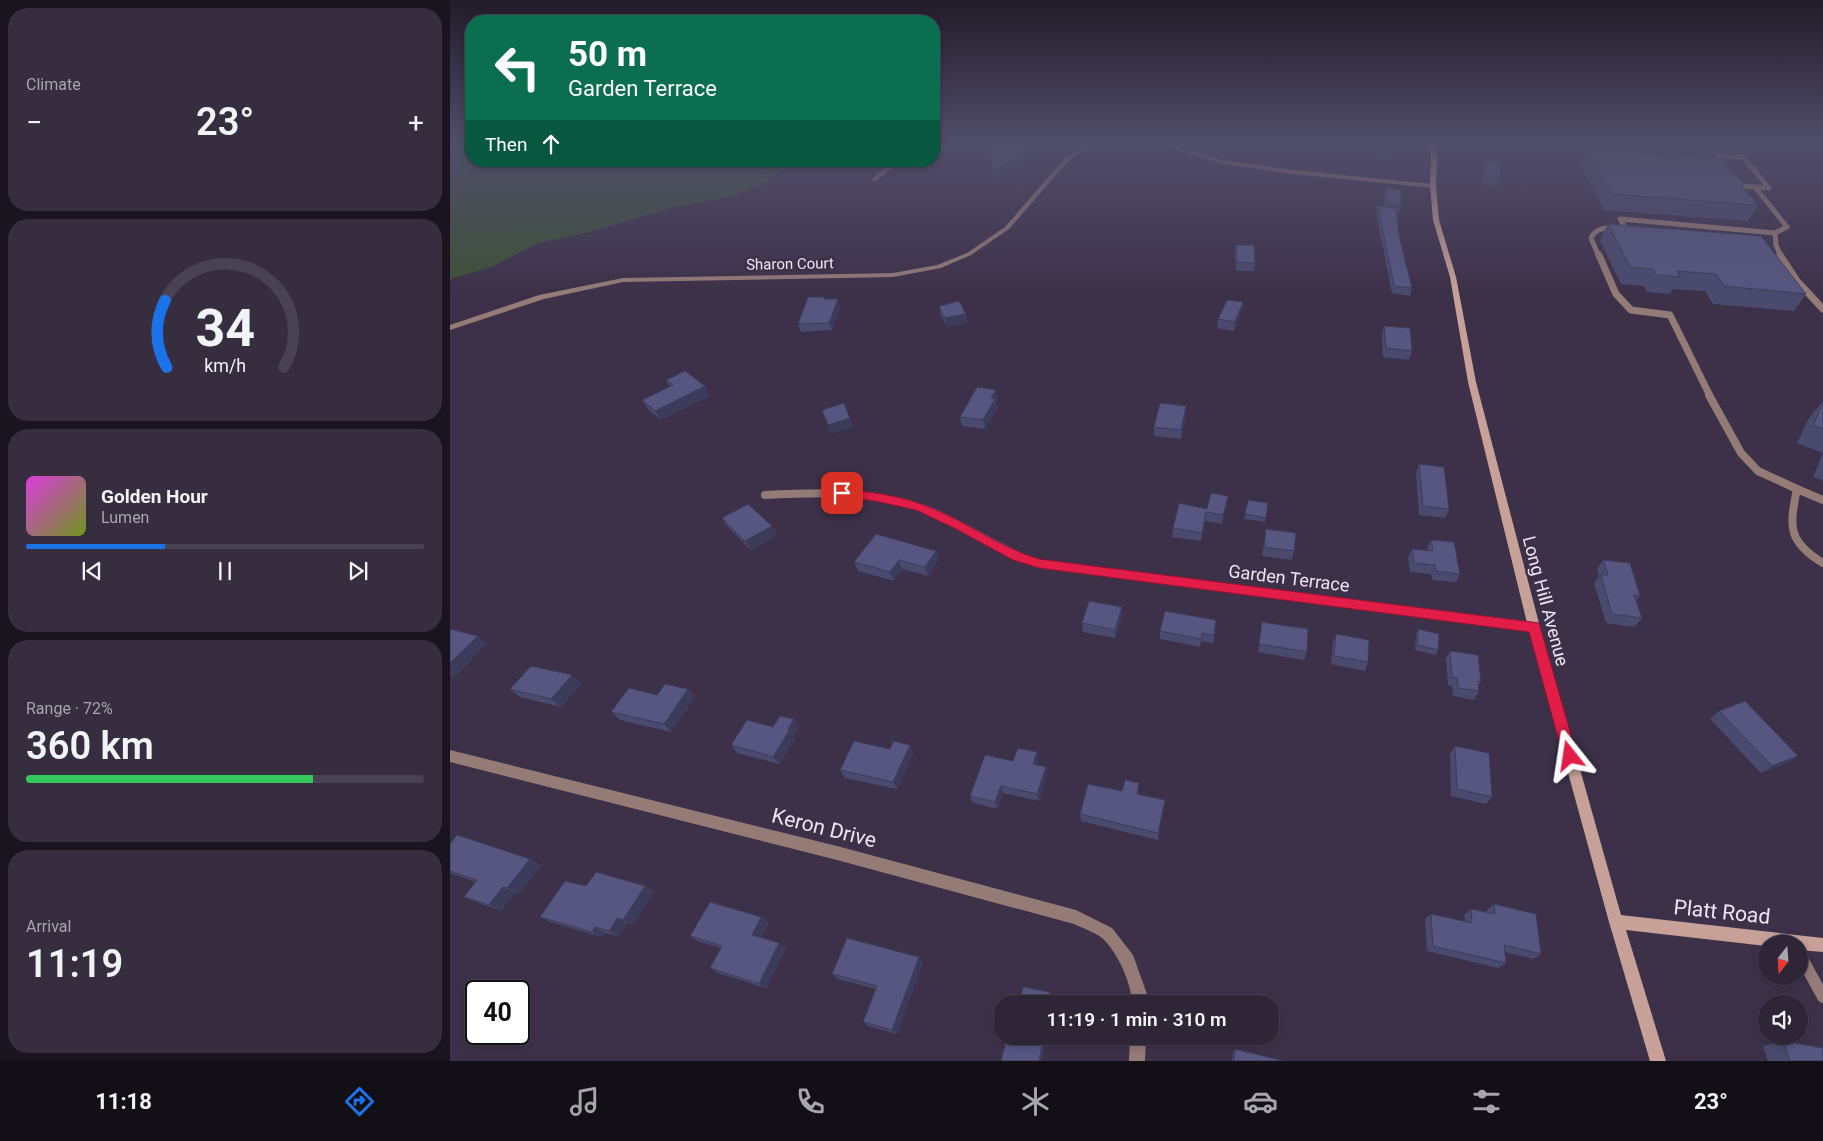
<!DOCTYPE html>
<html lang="en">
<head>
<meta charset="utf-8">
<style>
  :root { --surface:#2e2537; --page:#362d3f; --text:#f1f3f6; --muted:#a7a5ad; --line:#494252; --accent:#1a73e8 }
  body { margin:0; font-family:Roboto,sans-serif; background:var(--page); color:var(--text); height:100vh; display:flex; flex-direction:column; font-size:19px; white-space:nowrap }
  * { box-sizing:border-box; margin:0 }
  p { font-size:16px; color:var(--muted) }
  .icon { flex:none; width:28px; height:28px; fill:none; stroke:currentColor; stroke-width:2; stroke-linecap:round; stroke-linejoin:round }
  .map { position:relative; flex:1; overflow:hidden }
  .details { display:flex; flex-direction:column; gap:8px; padding:8px; background:#19141e; width:450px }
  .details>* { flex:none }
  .banner { position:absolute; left:15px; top:15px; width:475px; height:152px; border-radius:20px; box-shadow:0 2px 8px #0003,0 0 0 1px var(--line); background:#0b6e4f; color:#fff; overflow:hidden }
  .needle { width:32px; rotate:197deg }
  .controls { position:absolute; left:1308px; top:935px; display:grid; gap:10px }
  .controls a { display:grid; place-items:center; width:50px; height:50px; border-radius:50%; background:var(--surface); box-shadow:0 2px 8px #0003,0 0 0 1px var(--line); font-size:25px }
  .speed { position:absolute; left:15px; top:980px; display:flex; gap:10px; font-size:25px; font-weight:700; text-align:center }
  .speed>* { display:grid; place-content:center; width:65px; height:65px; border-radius:50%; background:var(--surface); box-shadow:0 2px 8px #0003,0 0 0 1px var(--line); line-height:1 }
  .speed .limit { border:2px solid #111; border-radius:8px; background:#fff; color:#111 }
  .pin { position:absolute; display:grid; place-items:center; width:42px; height:42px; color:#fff; margin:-21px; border-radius:10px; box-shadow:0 2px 8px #0006 }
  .me { position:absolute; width:55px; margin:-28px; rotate:345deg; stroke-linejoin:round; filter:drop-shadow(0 0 4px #0008) }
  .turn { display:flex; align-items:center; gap:18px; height:105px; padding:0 20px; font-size:22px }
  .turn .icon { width:65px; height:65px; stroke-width:2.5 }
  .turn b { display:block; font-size:35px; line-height:42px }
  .then { display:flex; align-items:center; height:48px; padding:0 20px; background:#0003; gap:10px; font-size:19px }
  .big { font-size:38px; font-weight:600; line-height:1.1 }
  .details .widget { flex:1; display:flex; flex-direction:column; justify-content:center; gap:8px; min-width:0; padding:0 18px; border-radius:20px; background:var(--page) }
  .details .dial { align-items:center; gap:0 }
  .dial svg { height:130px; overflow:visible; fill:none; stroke:var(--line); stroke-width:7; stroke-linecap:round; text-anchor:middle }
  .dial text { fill:var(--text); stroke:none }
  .song { display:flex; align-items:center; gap:15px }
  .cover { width:60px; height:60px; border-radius:8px; background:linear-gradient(135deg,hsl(300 70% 55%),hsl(80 70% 35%)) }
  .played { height:5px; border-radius:2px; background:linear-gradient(90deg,var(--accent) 35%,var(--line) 35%) }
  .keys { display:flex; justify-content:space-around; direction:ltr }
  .heat { display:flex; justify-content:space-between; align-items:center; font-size:28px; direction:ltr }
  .charge { height:8px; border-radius:4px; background:linear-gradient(90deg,#34c759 72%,var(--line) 0) }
  .trip { position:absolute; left:544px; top:995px; width:285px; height:50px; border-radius:20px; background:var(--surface); box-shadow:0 2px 8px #0003,0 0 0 1px var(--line); font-weight:600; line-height:50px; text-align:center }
  .menu { display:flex; height:80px; justify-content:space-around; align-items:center; background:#120f16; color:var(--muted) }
  .menu .icon { width:35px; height:35px }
  .menu .on { color:var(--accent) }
  .menu b { font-size:22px; color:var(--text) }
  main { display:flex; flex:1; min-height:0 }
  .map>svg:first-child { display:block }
  .green { fill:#3d5037 }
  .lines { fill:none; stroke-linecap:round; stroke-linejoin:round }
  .lane-far3 { stroke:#947b76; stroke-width:5 }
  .lane-far2 { stroke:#947b76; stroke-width:7 }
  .lane-far1 { stroke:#947b76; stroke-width:8 }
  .lane { stroke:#947b76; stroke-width:12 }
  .street { fill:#947b76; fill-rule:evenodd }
  .secondary { fill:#c7a198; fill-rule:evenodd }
  .wall { fill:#4a4a6f }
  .shaded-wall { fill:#3c3c5a }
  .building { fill:#565681; stroke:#3c3c5a }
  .route { fill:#e11d48; stroke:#92132f }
  .labels { text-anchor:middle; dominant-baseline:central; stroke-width:5; stroke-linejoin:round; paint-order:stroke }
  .far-street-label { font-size:15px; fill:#ece5f4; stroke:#3d3149 }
  .street-label { font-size:18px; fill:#ece5f4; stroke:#3d3149 }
  .near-street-label { font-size:21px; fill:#ece5f4; stroke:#3d3149 }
</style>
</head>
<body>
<main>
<section class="details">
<div class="widget"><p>Climate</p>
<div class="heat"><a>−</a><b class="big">23°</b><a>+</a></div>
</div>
<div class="widget dial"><svg viewBox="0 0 100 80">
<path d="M14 69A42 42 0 1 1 86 69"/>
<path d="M14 69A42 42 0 0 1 13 28" stroke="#1a73e8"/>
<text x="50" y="56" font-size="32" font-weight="700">34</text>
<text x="50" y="72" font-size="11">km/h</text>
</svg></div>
<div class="widget">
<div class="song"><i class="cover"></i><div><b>Golden Hour</b><p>Lumen</p></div></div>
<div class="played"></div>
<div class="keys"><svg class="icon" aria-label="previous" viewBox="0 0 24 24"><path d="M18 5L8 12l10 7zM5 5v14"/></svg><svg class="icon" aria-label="pause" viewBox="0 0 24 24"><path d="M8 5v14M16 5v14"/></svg><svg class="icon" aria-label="next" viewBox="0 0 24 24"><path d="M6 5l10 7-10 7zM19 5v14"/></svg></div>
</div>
<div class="widget"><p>Range · 72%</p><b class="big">360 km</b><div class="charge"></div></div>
<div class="widget"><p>Arrival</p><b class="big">11:19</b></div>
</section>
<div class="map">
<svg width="1373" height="1061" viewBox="0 0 1373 1061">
  <rect width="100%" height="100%" fill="#3d3149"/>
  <!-- green -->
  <polygon class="green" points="0,144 21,144 21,161 345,161 313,184 284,196 220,208 140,232 88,243 42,267 0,279"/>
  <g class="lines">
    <!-- lane-far3 -->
    <g class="lane-far3">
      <polyline points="1275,167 1266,156 1293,157 1319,188 1305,187"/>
      <polyline points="1325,233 1326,245 1331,257"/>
      <path d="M 1149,257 L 1141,238 C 1147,225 1162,228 1175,228 L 1170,219 L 1325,233 L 1337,227 L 1305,187 L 1291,186 L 1285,179"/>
    </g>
    <!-- lane-far2 -->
    <g class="lane-far2">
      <polyline points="1149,255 1166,294 1181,310 1220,315 1260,396"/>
      <polyline points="1330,255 1347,281 1373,309"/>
    </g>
    <!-- lane-far1 -->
    <g class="lane-far1">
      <path d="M 1259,395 L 1291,453 L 1308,471 L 1347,489 C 1339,527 1338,542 1373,563"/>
      <polyline points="1347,489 1373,500"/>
      <path d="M 315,495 C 371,492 429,490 482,512 C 519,528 551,551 589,564"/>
    </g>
    <!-- lane -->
    <polyline class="lane" points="1349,953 1373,997"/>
    <!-- street -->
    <g class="street">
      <polygon points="637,144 643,144 619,160 559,229 521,255 491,268 443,277 173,282 94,299 0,330 0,325 89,295 173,278 443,273 487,265 517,253 555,227 615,158"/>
      <polygon points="704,144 713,144 773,160 843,170 983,184 986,186 983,188 843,174 773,164"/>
      <polygon points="443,161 450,161 426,181 422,181 422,179"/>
      <polygon points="589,560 1084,622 1088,624 1090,627 1088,630 1084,632 589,568 585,567 584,564 585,561"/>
      <path d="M 0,750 L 387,846 L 626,910 L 662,928 L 683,955 L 698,997 L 698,1004 L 682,1004 C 682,984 667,951 652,938 C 644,932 632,928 624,924 L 387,860 L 0,762 Z"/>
      <polygon points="680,1036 696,1036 695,1061 679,1061"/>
    </g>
    <!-- secondary -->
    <polygon class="secondary" points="977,144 983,144 987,157 986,186 989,220 1006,277 1026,382 1090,627 1171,915 1373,938 1373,952 1349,950 1349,944 1316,944 1316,946 1176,930 1216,1061 1200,1061 1159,922 1078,627 1018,382 1000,277 983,220 980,186 981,157"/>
  </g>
  <!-- wall -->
  <g class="wall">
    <polygon points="534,144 596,144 547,178"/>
    <polygon points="927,144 946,144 944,158 927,156"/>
    <polygon points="1137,149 1308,205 1298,221 1154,210 1130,164"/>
    <polygon points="1035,161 1050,178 1047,186 1032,184 1033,168"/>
    <polygon points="936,188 951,205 949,213 947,213 949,235 962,288 960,296 942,293 926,213 928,206 934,207 934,196"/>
    <polygon points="1158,224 1356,294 1344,311 1263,304 1255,291 1223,289 1220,294 1197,292 1194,286 1171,284 1150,241"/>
    <polygon points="786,245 805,263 804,271 786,271 785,253"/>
    <polygon points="375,297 376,299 390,307 382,330 351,332 348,324"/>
    <polygon points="793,302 792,311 784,331 767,328 768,319"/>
    <polygon points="489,306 518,322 497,327 491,315"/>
    <polygon points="934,326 962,351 959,360 933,357 932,335"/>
    <polygon points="216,380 255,386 260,396 211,420 198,409 192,400 220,387"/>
    <polygon points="548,399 546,402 547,408 535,429 512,426 510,417"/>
    <polygon points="1373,401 1373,481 1363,477 1373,453 1347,443 1359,418"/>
    <polygon points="736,406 736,415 731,439 704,436 704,427"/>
    <polygon points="969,464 999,509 995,518 969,515 966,473"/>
    <polygon points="798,500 818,503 815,522 794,519"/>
    <polygon points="777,505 772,524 755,521 751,541 722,537 723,528 757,509"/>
    <polygon points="272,518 322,526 327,535 301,550 278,527"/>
    <polygon points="816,529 844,551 842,560 812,556"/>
    <polygon points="981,540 1010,574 1006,582 982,580 981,574 960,572 958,558 962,549 977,551 977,549"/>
    <polygon points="486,551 489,559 478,576 452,569 444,581 408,571 404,562"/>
    <polygon points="1153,560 1190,596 1186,601 1192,618 1184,627 1156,623 1144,583 1149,577 1147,569"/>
    <polygon points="672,616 665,638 633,632 632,623"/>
    <polygon points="766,620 763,643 751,641 750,647 710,639 710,631"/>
    <polygon points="812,622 857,652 854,660 808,652"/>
    <polygon points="968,629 988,650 986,655 965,650 966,634"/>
    <polygon points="886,634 918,662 915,671 881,664 883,642"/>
    <polygon points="1000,651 1031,682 1029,685 1029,691 1024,700 1003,696 1002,686 998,685 996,659"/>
    <polygon points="131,684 111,707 70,697 60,689"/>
    <polygon points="207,695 245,697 221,732 170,720 161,712"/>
    <polygon points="1269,711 1348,756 1337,763 1311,773 1260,719"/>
    <polygon points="344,719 349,727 344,736 345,739 329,764 287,753 281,745 323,727"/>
    <polygon points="1005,746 1042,797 1036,804 1001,796 1000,754"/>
    <polygon points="440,749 464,752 447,789 395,778 390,770"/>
    <polygon points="587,752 589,760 587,765 597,774 589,801 553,793 548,809 523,803 520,796 563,761"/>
    <polygon points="689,783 688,794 715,800 714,807 708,840 631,821 630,814"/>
    <polygon points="0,844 80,859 91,865 69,894 65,893 51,911 26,902 14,897 26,882 0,873"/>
    <polygon points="136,886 195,886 204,892 183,925 177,923 169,936 155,933 152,937 101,922 90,917"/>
    <polygon points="1044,904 1091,954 1083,959 1055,952 1056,963 1048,968 977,951 975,919 981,914 1015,921 1014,915 1021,909 1037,912 1037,910"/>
    <polygon points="311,917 319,922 311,937 329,943 336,948 316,988 268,973 260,968 271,948 248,941 240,936"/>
    <polygon points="473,962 447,1034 418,1026 413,1022 426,989 388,979 382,974"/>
    <polygon points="1333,1041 1373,1061 1318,1061 1313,1046"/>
    <polygon points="785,1049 834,1061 782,1061 783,1053"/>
  </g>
  <!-- shaded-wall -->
  <g class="shaded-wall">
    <polygon points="585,144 596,144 547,178 546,171"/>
    <polygon points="388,299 390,307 382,330 379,323"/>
    <polygon points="793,302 792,311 784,331 785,322"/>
    <polygon points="516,314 518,322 497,327 495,318"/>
    <polygon points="255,386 260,396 211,420 205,411"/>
    <polygon points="546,390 548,399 546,402 547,408 535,429 533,420 541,398"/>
    <polygon points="736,406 736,415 731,439 731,430"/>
    <polygon points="400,418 403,427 381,434 378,425"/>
    <polygon points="778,496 777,505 772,524 773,515"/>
    <polygon points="756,512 755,521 751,541 752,533"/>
    <polygon points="322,526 327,535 301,550 295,541"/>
    <polygon points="486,551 489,559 478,576 475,567"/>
    <polygon points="449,560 452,569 444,581 440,572"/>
    <polygon points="672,607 672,616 665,638 665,630"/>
    <polygon points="28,636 37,644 3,679 0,677 0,663"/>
    <polygon points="122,675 131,684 111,707 101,699"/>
    <polygon points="238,689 245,697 221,732 214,724"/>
    <polygon points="344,719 349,727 344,736 345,739 329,764 323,757"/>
    <polygon points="460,745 464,752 447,789 443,782"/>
    <polygon points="587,752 589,760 585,772 583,764"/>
    <polygon points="1348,756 1337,763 1311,773 1322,766"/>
    <polygon points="596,767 597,774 589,801 587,794"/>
    <polygon points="689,783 689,790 687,801 687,794"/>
    <polygon points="551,786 553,793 548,809 545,802"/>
    <polygon points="715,800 714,807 708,840 708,833"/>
    <polygon points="80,859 91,865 69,894 57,888"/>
    <polygon points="195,886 204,892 183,925 173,920"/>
    <polygon points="53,887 65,893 51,911 39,905"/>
    <polygon points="311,917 319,922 309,940 302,935"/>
    <polygon points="167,918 177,923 169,936 159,931"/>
    <polygon points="145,927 155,933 152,937 142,932"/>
    <polygon points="329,943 336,948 316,988 309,984"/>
    <polygon points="469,957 473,962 447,1034 442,1030"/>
    <polygon points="600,992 601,996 600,1004 597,1004"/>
    <polygon points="594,1036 596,1036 596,1037 592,1061 589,1061"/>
  </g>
  <!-- building -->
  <g class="building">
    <polygon points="536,144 585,144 546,171"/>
    <polygon points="929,144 946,144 945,151 929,149"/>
    <polygon points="1137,149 1269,158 1308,205 1162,194"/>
    <polygon points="1035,161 1050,162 1050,178 1035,176"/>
    <polygon points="936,188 951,190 951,205 936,203"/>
    <polygon points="928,206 946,208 949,235 962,288 944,286"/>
    <polygon points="1158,224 1311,236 1356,294 1274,286 1266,274 1227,271 1230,277 1207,275 1203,269 1180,267"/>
    <polygon points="786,245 804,245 805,263 787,262"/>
    <polygon points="358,297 375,297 374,299 388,299 379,323 348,324"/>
    <polygon points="777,300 793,302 785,322 768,319"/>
    <polygon points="509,301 516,314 495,318 489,306"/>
    <polygon points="934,326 960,328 962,351 936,348"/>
    <polygon points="235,371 255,386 205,411 192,400 223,385 216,380"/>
    <polygon points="527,387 546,390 541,398 545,399 533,420 510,417"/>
    <polygon points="1373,402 1373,429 1363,426"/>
    <polygon points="394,403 400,418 378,425 372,410"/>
    <polygon points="710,403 736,406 731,430 704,427"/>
    <polygon points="969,464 994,467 999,509 973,506"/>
    <polygon points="761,493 778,496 773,515 756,512 752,533 723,528 729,503 757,509"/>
    <polygon points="798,500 818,503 816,518 795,514"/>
    <polygon points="298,504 322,526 295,541 272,518"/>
    <polygon points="816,529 846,533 844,551 814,547"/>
    <polygon points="426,534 486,551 475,567 449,560 440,572 404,562"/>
    <polygon points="981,540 1004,542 1010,574 986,571 985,565 964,563 962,549 983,551"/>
    <polygon points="1153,560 1180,563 1190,596 1184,595 1192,618 1162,614 1151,575 1158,575"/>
    <polygon points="639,601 672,607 665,630 632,623"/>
    <polygon points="715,611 766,620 764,635 752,633 751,639 710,631"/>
    <polygon points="812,622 858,629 857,652 809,644"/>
    <polygon points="0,629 28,636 0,663"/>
    <polygon points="968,629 989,634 988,650 967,645"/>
    <polygon points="886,634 919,640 918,662 884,656"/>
    <polygon points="1000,651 1028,655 1031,682 1028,681 1029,691 1008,688 1007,678 1002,677"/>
    <polygon points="81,666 122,675 101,699 60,689"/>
    <polygon points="215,684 238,689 214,724 161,712 179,688 207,695"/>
    <polygon points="1295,701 1348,756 1322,766 1269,711"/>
    <polygon points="330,716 344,719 338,728 339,731 323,757 281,745 297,720 323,727"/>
    <polygon points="404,741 440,749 443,741 460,745 443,782 390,770"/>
    <polygon points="1005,746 1039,753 1042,797 1007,789"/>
    <polygon points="568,748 587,752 583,764 596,767 587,794 551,786 545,802 520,796 535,755 563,761"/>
    <polygon points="675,780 689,783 687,794 715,800 708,833 630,814 638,784 672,791"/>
    <polygon points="7,835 80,859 57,888 53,887 39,905 14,897 27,880 0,871 0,844"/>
    <polygon points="146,872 195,886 173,920 167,918 159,931 145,927 142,932 90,917 115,881 136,886"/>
    <polygon points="260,902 311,917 302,935 329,943 309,984 260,968 272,946 240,936"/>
    <polygon points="1044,904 1086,914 1091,954 1054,945 1056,963 983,946 981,914 1022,923 1021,909 1045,914"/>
    <polygon points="397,938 469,957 442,1030 413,1022 427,986 382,974"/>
    <polygon points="573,987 600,992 597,1004 569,1004"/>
    <polygon points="557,1036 594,1036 589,1061 551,1061"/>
    <polygon points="1333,1041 1373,1048 1373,1061 1340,1061"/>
    <polygon points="785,1049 834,1061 784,1061"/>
  </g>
  <!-- sky -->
  <linearGradient id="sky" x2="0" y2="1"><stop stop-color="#221b28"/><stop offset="0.49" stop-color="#514e6a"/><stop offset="1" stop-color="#514e6a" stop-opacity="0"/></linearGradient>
  <rect width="1373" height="293" fill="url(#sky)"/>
  <!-- route -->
  <path class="route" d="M 392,489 C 419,492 446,495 471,504 C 512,518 547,547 589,559 L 1089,623 L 1127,756 L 1125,761 L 1120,763 L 1115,761 L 1113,756 L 1079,632 L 589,568 L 563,560 L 506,529 L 466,510 L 425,501 L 389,496 L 387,493 Z"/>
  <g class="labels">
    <!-- far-street labels -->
    <g class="far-street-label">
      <text transform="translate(340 264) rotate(-1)">Sharon Court</text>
    </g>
    <!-- street labels -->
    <g class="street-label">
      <text transform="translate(839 578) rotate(7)">Garden Terrace</text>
      <text transform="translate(1096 601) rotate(75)">Long Hill Avenue</text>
    </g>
    <!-- near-street labels -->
    <g class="near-street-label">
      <text transform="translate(374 828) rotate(14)">Keron Drive</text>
      <text transform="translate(1272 912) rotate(6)">Platt Road</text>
    </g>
  </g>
</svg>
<div class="controls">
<a><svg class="needle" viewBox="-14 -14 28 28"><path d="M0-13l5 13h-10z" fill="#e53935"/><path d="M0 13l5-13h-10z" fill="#a7a5ad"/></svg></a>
<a><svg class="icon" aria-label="sound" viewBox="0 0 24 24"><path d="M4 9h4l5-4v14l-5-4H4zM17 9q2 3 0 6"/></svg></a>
</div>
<div class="speed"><div class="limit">40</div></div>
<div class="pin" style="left:392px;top:493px;background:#d93025"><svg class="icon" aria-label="arrive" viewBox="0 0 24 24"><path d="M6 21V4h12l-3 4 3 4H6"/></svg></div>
<svg class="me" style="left:1120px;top:756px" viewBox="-20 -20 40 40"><path d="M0-17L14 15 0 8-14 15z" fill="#e11d48" stroke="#fff" stroke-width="4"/></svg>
<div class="trip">11:19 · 1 min · 310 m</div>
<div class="banner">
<div class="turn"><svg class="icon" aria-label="left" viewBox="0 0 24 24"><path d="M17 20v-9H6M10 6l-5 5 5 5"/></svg><div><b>50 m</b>Garden Terrace</div></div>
<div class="then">Then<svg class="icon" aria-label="ahead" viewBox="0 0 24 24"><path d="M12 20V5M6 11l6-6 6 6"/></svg></div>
</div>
</div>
</main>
<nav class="menu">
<b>11:18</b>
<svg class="icon on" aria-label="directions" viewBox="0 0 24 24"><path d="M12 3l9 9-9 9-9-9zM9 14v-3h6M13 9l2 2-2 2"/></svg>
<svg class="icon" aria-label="music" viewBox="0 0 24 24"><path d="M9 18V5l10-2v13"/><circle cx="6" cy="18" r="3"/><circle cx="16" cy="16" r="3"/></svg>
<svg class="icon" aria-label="phone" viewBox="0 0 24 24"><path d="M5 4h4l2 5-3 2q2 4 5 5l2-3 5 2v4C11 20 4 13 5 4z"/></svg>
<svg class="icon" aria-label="climate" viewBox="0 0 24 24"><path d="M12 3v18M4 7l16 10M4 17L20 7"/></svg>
<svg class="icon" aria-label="car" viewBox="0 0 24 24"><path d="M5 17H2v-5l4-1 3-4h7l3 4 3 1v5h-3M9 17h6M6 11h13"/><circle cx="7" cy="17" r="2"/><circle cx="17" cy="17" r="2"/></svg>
<svg class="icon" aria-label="filters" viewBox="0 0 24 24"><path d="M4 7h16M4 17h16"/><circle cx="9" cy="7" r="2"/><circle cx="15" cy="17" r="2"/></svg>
<b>23°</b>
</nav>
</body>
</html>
